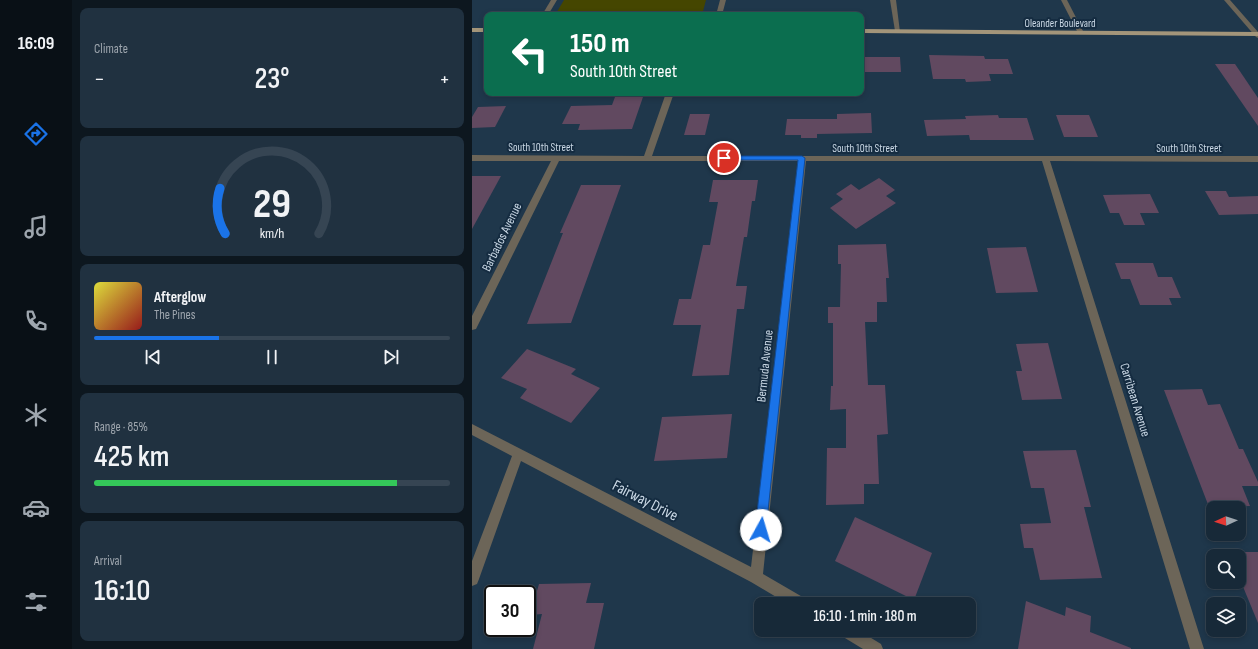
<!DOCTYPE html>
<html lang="en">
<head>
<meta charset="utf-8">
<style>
  :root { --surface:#172938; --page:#203140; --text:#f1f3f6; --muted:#9ea6ae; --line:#364553; --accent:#1a73e8 }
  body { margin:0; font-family:"Sofia Sans Condensed",sans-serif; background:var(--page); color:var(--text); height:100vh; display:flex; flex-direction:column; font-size:15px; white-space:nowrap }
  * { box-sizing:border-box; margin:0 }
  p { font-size:13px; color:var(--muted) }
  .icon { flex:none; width:22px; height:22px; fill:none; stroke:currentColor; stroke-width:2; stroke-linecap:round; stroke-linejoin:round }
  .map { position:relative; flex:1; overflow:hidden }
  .sheet { display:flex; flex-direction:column; gap:8px; padding:8px; background:#0d171f; width:400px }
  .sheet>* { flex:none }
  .banner { position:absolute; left:12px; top:12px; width:380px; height:84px; border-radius:8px; box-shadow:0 2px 6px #0003,0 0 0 1px var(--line); background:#0b6e4f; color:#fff; overflow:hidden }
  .needle { width:26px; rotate:267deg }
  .buttons { position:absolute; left:734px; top:501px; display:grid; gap:8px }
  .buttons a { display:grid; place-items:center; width:40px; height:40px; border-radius:8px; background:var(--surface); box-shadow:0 2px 6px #0003,0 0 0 1px var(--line); font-size:20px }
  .speed { position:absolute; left:12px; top:585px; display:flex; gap:8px; font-size:20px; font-weight:700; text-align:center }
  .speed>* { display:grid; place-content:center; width:52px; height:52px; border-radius:50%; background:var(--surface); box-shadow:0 2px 6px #0003,0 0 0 1px var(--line); line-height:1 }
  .speed .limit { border:2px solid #111; border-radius:6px; background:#fff; color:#111 }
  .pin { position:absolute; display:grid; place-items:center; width:34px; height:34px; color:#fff; margin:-17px; border:2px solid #fff; border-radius:50%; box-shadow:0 1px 4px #0007 }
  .me { position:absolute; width:44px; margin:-22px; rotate:6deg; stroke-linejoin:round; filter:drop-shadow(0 0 3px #0008) }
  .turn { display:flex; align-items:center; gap:14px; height:84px; padding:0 20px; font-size:18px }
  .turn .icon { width:52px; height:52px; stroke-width:2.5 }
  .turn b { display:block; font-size:28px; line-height:34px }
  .big { font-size:30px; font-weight:600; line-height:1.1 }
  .sheet .tile { flex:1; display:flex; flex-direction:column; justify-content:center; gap:6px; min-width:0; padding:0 14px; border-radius:8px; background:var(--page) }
  .sheet .dial { align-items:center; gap:0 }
  .dial svg { height:104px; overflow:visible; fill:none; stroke:var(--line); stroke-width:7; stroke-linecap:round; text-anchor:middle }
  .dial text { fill:var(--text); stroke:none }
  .song { display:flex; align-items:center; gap:12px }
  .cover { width:48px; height:48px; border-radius:6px; background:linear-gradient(135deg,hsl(60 70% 55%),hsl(0 70% 35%)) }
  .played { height:4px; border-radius:2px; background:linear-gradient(90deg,var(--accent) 35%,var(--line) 35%) }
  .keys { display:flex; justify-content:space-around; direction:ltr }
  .heat { display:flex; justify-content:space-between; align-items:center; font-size:22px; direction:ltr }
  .charge { height:6px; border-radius:3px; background:linear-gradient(90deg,#34c759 85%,var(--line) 0) }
  .trip { position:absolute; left:282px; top:597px; width:222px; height:40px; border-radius:8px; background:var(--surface); box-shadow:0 2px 6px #0003,0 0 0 1px var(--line); font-weight:600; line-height:40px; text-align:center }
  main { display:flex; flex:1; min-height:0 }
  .dock { display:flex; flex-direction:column; width:72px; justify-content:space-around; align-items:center; background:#091016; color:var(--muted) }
  .dock .icon { width:28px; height:28px }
  .dock .selected { color:var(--accent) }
  .dock b { font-size:18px; color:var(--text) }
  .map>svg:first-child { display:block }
  .green { fill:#454600 }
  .building { fill:#614960 }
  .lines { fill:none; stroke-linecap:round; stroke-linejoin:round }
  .minor { fill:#6c6558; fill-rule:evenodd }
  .major { fill:#a3957a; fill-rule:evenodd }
  .route { fill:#1a73e8; stroke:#114b97 }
  .labels { text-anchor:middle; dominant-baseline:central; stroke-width:4; stroke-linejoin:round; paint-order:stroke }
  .far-street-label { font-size:11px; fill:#cad8e5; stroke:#152c41 }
  .street-label { font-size:13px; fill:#cad8e5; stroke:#152c41 }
  .near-street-label { font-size:16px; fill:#cad8e5; stroke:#152c41 }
</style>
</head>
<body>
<main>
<nav class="dock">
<b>16:09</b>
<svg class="icon selected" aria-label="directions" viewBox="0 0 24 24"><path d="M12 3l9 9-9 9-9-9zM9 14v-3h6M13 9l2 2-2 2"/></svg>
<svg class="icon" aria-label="music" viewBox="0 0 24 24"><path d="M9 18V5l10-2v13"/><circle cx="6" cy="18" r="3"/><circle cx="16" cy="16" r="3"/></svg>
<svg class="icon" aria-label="phone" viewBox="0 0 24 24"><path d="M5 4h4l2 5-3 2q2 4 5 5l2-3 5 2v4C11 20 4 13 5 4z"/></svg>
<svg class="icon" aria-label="climate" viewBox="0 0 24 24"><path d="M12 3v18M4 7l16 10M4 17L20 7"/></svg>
<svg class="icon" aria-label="car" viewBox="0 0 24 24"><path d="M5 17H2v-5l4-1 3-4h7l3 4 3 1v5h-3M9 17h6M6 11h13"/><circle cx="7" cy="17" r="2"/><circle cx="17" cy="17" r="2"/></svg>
<svg class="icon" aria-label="filters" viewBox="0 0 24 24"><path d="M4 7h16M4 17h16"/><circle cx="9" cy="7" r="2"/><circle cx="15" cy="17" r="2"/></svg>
</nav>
<section class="sheet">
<div class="tile"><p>Climate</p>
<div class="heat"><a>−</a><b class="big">23°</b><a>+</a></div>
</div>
<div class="tile dial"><svg viewBox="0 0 100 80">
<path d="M14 69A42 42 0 1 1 86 69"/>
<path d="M14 69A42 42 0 0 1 10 34" stroke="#1a73e8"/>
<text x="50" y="56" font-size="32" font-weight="700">29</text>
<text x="50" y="72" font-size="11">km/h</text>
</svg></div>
<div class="tile">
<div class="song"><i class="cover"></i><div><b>Afterglow</b><p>The Pines</p></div></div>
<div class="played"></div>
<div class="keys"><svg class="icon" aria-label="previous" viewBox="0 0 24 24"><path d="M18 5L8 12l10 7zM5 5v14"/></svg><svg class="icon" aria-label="pause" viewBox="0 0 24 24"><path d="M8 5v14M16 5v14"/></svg><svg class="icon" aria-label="next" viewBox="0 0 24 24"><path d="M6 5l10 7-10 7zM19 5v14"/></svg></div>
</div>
<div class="tile"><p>Range · 85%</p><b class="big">425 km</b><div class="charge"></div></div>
<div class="tile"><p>Arrival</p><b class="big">16:10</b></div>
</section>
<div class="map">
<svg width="786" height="649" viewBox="0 0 786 649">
  <rect width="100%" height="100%" fill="#1f374b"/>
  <!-- green -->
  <polygon class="green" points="92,0 234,0 230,15 83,15"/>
  <!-- building -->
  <g class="building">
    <polygon points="457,55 512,56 513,59 536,59 541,74 517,74 519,81 494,82 493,79 461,79"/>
    <polygon points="389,57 428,57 429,72 389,72"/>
    <polygon points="743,64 763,64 786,98 786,126"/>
    <polygon points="143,97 171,97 160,129 106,130 108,124 90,124 99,106 140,105"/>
    <polygon points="34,106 23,127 0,128 0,117 6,107"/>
    <polygon points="399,113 400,133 345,134 345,138 329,138 329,135 313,135 315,119 365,119 365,114"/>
    <polygon points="218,114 238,114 233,135 212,135"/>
    <polygon points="526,115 527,118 555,118 562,140 498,140 497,135 455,136 452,120 494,119 493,116"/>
    <polygon points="584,115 617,115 626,137 592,137"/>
    <polygon points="0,176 29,176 0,229"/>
    <polygon points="407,178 423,190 414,196 424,203 384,229 358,208 371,199 364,194 379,184 387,190"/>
    <polygon points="241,180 286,180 283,201 280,201 275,237 272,237 264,286 275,286 272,309 265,309 257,375 220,376 229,325 201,325 207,299 219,299 231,245 238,245 246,202 237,202"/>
    <polygon points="109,185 149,185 99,323 55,324 91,233 88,233"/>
    <polygon points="733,191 754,191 757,197 786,196 786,214 747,215"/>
    <polygon points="678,194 687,213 668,213 673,225 652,225 647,213 638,213 631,195"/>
    <polygon points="414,244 417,278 414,278 415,302 405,302 405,322 393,322 396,385 413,385 416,434 405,435 407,484 392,484 392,504 354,505 355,448 374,448 374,409 358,410 359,386 361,386 361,323 356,323 356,307 368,307 369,264 366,264 366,245"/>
    <polygon points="554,247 566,292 524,293 515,248"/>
    <polygon points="643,263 681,263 686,277 700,277 709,298 697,298 700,305 668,305 658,279 649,279"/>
    <polygon points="576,343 590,399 550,400 544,371 550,371 544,344"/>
    <polygon points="55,349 104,369 99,374 128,388 99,423 48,398 55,389 29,378"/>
    <polygon points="730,389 736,405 748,404 767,449 771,449 786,482 786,486 770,486 778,506 737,507 692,390"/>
    <polygon points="260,414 255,458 182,461 190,417"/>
    <polygon points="604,450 619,507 612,507 630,578 568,580 561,548 552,548 548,524 579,523 572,488 559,488 551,451"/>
    <polygon points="383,517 460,553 442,600 363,561"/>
    <polygon points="767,552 786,552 786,623 767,577"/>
    <polygon points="119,583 114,603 132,603 122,649 61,649 70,614 58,615 67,584"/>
    <polygon points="554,601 593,616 594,607 619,616 618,632 659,648 659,649 546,649"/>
  </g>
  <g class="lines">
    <!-- minor -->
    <g class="minor">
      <polygon points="79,0 85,0 76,15 70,15"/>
      <polygon points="248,0 254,0 250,15 244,15"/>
      <polygon points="418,0 424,0 428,32 423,31"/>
      <polygon points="589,0 595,0 612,33 611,34 606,33"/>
      <polygon points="752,0 758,0 786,32 786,38 784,37"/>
      <polygon points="194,93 202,93 180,156 786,156 786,162 578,161 732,649 718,649 570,161 334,161 291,574 334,599 336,604 316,604 279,582 49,461 7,579 5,584 0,586 0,561 40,456 0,435 0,424 279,567 326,161 87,161 4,329 0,330 0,316 79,161 0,161 0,155 172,156"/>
      <polygon points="366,630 386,630 409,644 411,649 391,649 368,635"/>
    </g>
    <!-- major -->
    <g class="major">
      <rect x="0" y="28" width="15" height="4"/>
      <polygon points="389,29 786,32 786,36 389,33"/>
    </g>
  </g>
  <!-- route -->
  <polygon class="route" points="250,156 330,156 333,158 294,530 293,534 289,536 285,534 283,530 326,160 250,160"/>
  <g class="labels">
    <!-- far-street labels -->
    <g class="far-street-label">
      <text x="588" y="23">Oleander Boulevard</text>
      <text x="69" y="147">South 10th Street</text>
      <text x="393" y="148">South 10th Street</text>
      <text x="717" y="148">South 10th Street</text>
    </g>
    <!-- street labels -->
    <g class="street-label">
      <text transform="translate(30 237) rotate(-64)">Barbados Avenue</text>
      <text transform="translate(293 366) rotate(-84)">Bermuda Avenue</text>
      <text transform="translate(663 400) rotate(73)">Carribean Avenue</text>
    </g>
    <!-- near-street labels -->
    <g class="near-street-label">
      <text transform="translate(173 501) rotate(27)">Fairway Drive</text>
    </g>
  </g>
</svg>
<div class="buttons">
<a><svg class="needle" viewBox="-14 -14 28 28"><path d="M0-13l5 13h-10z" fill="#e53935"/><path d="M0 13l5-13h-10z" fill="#9ea6ae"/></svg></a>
<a><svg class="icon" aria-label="search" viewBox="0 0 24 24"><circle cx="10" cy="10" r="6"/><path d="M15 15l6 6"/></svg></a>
<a><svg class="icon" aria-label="layers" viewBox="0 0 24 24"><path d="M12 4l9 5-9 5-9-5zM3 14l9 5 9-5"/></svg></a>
</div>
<div class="speed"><div class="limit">30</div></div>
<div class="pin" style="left:252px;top:158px;background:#d93025"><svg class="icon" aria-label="arrive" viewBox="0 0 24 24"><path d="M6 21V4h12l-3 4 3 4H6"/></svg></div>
<svg class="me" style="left:289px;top:530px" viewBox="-20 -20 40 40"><circle r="19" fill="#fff"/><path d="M0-13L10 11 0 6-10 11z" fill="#1a73e8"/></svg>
<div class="trip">16:10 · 1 min · 180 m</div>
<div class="banner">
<div class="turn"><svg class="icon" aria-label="left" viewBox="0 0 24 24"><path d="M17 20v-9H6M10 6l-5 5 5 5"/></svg><div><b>150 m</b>South 10th Street</div></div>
</div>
</div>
</main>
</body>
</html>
